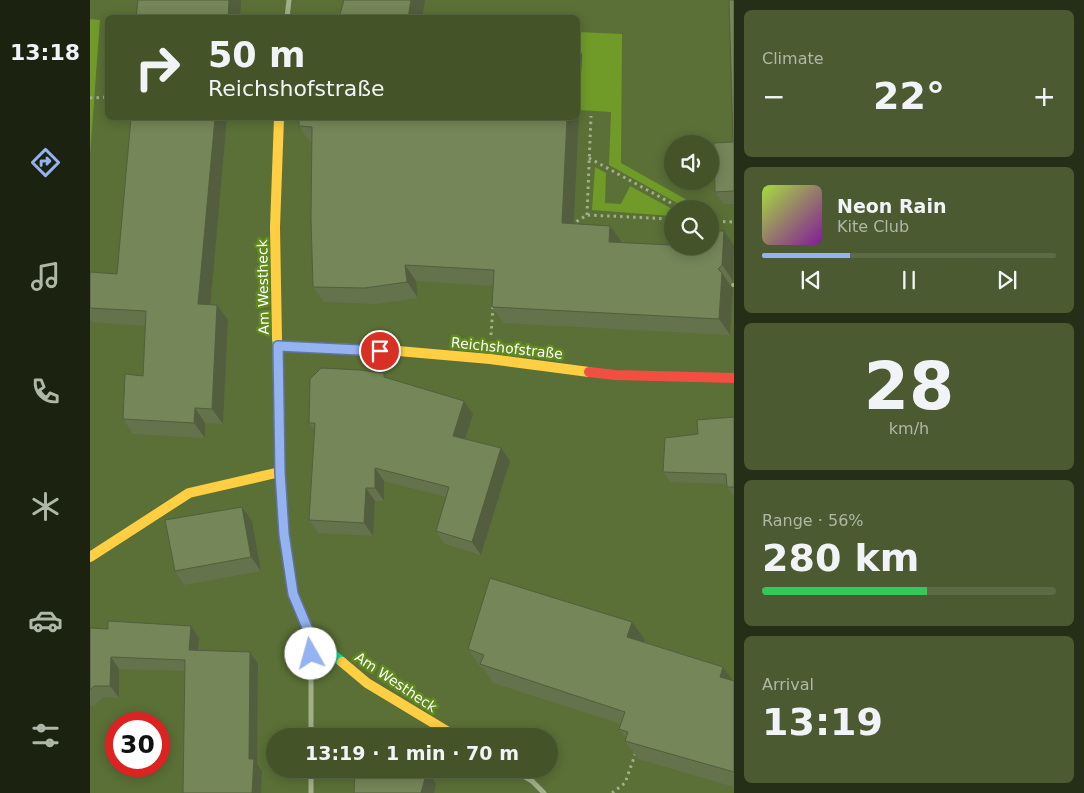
<!DOCTYPE html>
<html lang="en">
<head>
<meta charset="utf-8">
<style>
  :root { --surface:#445428; --page:#4b5a30; --text:#f1f3f6; --muted:#afb7a8; --line:#5c6a45; --accent:#95b2f1 }
  body { margin:0; font-family:"DejaVu Sans",sans-serif; background:var(--page); color:var(--text); height:100vh; display:flex; flex-direction:column; font-size:19px; white-space:nowrap }
  * { box-sizing:border-box; margin:0 }
  p { font-size:16px; color:var(--muted) }
  .icon { flex:none; width:28px; height:28px; fill:none; stroke:currentColor; stroke-width:2; stroke-linecap:round; stroke-linejoin:round }
  .map { position:relative; flex:1; overflow:hidden }
  .details { display:flex; flex-direction:column; gap:10px; padding:10px; background:#252e16; width:350px }
  .details>* { flex:none }
  .hud { position:absolute; left:15px; top:15px; width:475px; height:105px; border-radius:8px; box-shadow:0 2px 12px #0003,0 0 0 1px var(--line); background:#445428; color:var(--text); overflow:hidden }
  .controls { position:absolute; left:574px; top:135px; display:grid; gap:10px }
  .controls a { display:grid; place-items:center; width:55px; height:55px; border-radius:50%; background:var(--surface); box-shadow:0 2px 12px #0003,0 0 0 1px var(--line); font-size:25px }
  .speed { position:absolute; left:15px; top:712px; display:flex; gap:10px; font-size:25px; font-weight:700; text-align:center }
  .speed>* { display:grid; place-content:center; width:65px; height:65px; border-radius:50%; background:var(--surface); box-shadow:0 2px 12px #0003,0 0 0 1px var(--line); line-height:1 }
  .speed .limit { border:8px solid #d22; background:#fff; color:#111 }
  .pin { position:absolute; display:grid; place-items:center; width:42px; height:42px; color:#fff; margin:-21px; border:2px solid #fff; border-radius:50%; box-shadow:0 1px 5px #0007 }
  .me { position:absolute; width:55px; margin:-28px; rotate:353deg; stroke-linejoin:round; filter:drop-shadow(0 0 4px #0008) }
  .turn { display:flex; align-items:center; gap:18px; height:105px; padding:0 20px; font-size:22px }
  .turn .icon { width:65px; height:65px; stroke-width:2.5 }
  .turn b { display:block; font-size:35px; line-height:42px }
  .big { font-size:38px; font-weight:600; line-height:1.1 }
  .details .widget { flex:1; display:flex; flex-direction:column; justify-content:center; gap:8px; min-width:0; padding:0 18px; border-radius:8px; background:var(--page) }
  .details .dial { align-items:center; gap:0 }
  .dial b { font-size:65px; line-height:1 }
  .song { display:flex; align-items:center; gap:15px }
  .cover { width:60px; height:60px; border-radius:8px; background:linear-gradient(135deg,hsl(80 70% 55%),hsl(290 70% 35%)) }
  .played { height:5px; border-radius:2px; background:linear-gradient(90deg,var(--accent) 30%,var(--line) 30%) }
  .keys { display:flex; justify-content:space-around; direction:ltr }
  .heat { display:flex; justify-content:space-between; align-items:center; font-size:28px; direction:ltr }
  .charge { height:8px; border-radius:4px; background:linear-gradient(90deg,#34c759 56%,var(--line) 0) }
  .trip { position:absolute; left:176px; top:728px; width:292px; height:50px; border-radius:25px; background:var(--surface); box-shadow:0 2px 12px #0003,0 0 0 1px var(--line); font-weight:600; line-height:50px; text-align:center }
  main { display:flex; flex:1; min-height:0 }
  .menu { display:flex; flex-direction:column; width:90px; justify-content:space-around; align-items:center; background:#1b2210; color:var(--muted) }
  .menu .icon { width:35px; height:35px }
  .menu .current { color:var(--accent) }
  .menu b { font-size:22px; color:var(--text) }
  .map>svg:first-child { display:block }
  .green { fill:#709b29 }
  .lines { fill:none; stroke-linecap:round; stroke-linejoin:round }
  .path { stroke:#a1af8a; stroke-width:3; stroke-dasharray:2.5 4; stroke-linecap:butt }
  .lane { stroke:#a1af8a; stroke-width:4 }
  .street { stroke:#a1af8a; stroke-width:5 }
  .fast { stroke:#16e098; stroke-width:10 }
  .slow { stroke:#ffcf43; stroke-width:10 }
  .jam { stroke:#f24e42; stroke-width:10 }
  .wall { fill:#65734d }
  .shaded-wall { fill:#525e3e }
  .building { fill:#758659; stroke:#525e3e }
  .route-casing { stroke:#61749d; stroke-width:12 }
  .route { stroke:#95b2f1; stroke-width:9 }
  .labels { text-anchor:middle; dominant-baseline:central; stroke-width:5; stroke-linejoin:round; paint-order:stroke }
  .street-label { font-size:14px; fill:#fff; stroke:#60891e }
</style>
</head>
<body>
<main>
<nav class="menu">
<b>13:18</b>
<svg class="icon current" aria-label="directions" viewBox="0 0 24 24"><path d="M12 3l9 9-9 9-9-9zM9 14v-3h6M13 9l2 2-2 2"/></svg>
<svg class="icon" aria-label="music" viewBox="0 0 24 24"><path d="M9 18V5l10-2v13"/><circle cx="6" cy="18" r="3"/><circle cx="16" cy="16" r="3"/></svg>
<svg class="icon" aria-label="phone" viewBox="0 0 24 24"><path d="M5 4h4l2 5-3 2q2 4 5 5l2-3 5 2v4C11 20 4 13 5 4z"/></svg>
<svg class="icon" aria-label="climate" viewBox="0 0 24 24"><path d="M12 3v18M4 7l16 10M4 17L20 7"/></svg>
<svg class="icon" aria-label="car" viewBox="0 0 24 24"><path d="M5 17H2v-5l4-1 3-4h7l3 4 3 1v5h-3M9 17h6M6 11h13"/><circle cx="7" cy="17" r="2"/><circle cx="17" cy="17" r="2"/></svg>
<svg class="icon" aria-label="filters" viewBox="0 0 24 24"><path d="M4 7h16M4 17h16"/><circle cx="9" cy="7" r="2"/><circle cx="15" cy="17" r="2"/></svg>
</nav>
<div class="map">
<svg width="644" height="793" viewBox="0 0 644 793">
  <rect width="100%" height="100%" fill="#5a7036"/>
  <!-- green -->
  <g class="green">
    <polygon points="0,19 10,20 0,156"/>
    <polygon points="488,32 532,34 531,163 613,209 598,209 519,165 521,112 489,110"/>
    <polygon points="505,167 516,173 515,203 531,204 540,186 582,209 582,216 502,210"/>
  </g>
  <g class="lines">
    <!-- path -->
    <g class="path">
      <polyline points="0,98 18,97"/>
      <polyline points="499,158 592,209"/>
      <polyline points="497,215 501,116"/>
      <polyline points="620,221 644,222"/>
      <polyline points="481,225 497,215 582,219"/>
      <polyline points="401,335 403,306"/>
      <polyline points="522,793 535,783 546,752"/>
    </g>
    <!-- lane -->
    <polyline class="lane" points="643,285 644,285"/>
    <!-- street -->
    <g class="street">
      <polyline points="197,18 199,0"/>
      <polyline points="221,736 221,639"/>
      <polyline points="421,769 442,781 454,793"/>
      <polyline points="221,793 221,769"/>
    </g>
    <!-- fast -->
    <polyline class="fast" points="187,339 190,472 194,534 203,594 221,637 252,662"/>
    <!-- slow -->
    <g class="slow">
      <polyline points="187,339 185,227 189,118"/>
      <polyline points="188,346 308,351 400,359 499,372"/>
      <polyline points="0,557 99,493 190,472"/>
      <polyline points="252,662 277,683 365,736"/>
    </g>
    <!-- jam -->
    <polyline class="jam" points="499,372 525,375 644,378"/>
  </g>
  <!-- wall -->
  <g class="wall">
    <polygon points="644,0 644,204 634,204 625,192 643,142"/>
    <polygon points="492,54 484,224 531,241 531,243 582,245 644,246 643,281 640,284 643,289 640,335 414,323 402,307 404,286 326,281 328,298 286,304 234,302 223,287 222,142 220,142 209,126"/>
    <polygon points="41,118 137,118 120,305 138,320 133,424 115,423 115,438 43,434 33,419 53,376 56,326 2,322 0,319 0,272 27,274"/>
    <polygon points="298,378 374,401 383,414 375,439 420,461 391,555 355,544 346,531 356,497 294,481 294,501 285,501 283,536 228,533 219,520 224,430 219,423"/>
    <polygon points="644,417 644,497 637,487 637,484 580,482 573,472 608,434"/>
    <polygon points="152,507 162,521 171,571 94,585 85,571"/>
    <polygon points="101,626 109,638 108,650 160,652 168,664 167,764 172,771 171,793 93,793 94,671 29,669 29,698 13,697 4,706 0,706 0,628 18,629"/>
    <polygon points="555,640 554,642 633,667 643,681 644,681 644,787 548,759 535,741 536,738 529,729 531,724 403,683 394,669 391,668 378,649"/>
  </g>
  <!-- shaded-wall -->
  <g class="shaded-wall">
    <polygon points="139,0 151,0 150,18 138,18"/>
    <polygon points="321,0 335,0 332,18 318,18"/>
    <polygon points="488,49 492,54 483,239 472,223 477,118 488,118"/>
    <polygon points="125,118 137,118 119,320 108,304"/>
    <polygon points="520,226 531,241 530,258 519,242"/>
    <polygon points="634,231 644,246 643,281 632,265"/>
    <polygon points="315,265 326,281 328,298 317,282"/>
    <polygon points="632,273 643,289 640,335 629,319"/>
    <polygon points="127,305 138,320 133,424 122,409"/>
    <polygon points="374,401 383,414 372,449 363,436"/>
    <polygon points="105,408 115,423 115,438 104,423"/>
    <polygon points="411,448 420,461 391,555 382,542"/>
    <polygon points="285,468 294,481 294,501 285,488"/>
    <polygon points="276,488 285,501 283,536 274,523"/>
    <polygon points="152,507 162,521 171,571 161,557"/>
    <polygon points="542,622 555,640 550,655 537,637"/>
    <polygon points="101,626 109,638 107,662 99,650"/>
    <polygon points="160,652 168,664 167,764 172,771 171,793 162,793 159,759"/>
    <polygon points="21,657 29,669 29,698 20,686"/>
    <polygon points="633,667 644,682 630,677"/>
    <polygon points="328,769 331,769 336,776 337,771 346,784 344,793 331,793"/>
  </g>
  <!-- building -->
  <g class="building">
    <polygon points="48,0 139,0 138,18 46,18"/>
    <polygon points="254,0 321,0 318,18 249,18"/>
    <polygon points="639,0 644,0 644,191 625,192 624,143 643,142"/>
    <polygon points="41,118 125,118 108,304 127,305 122,409 105,408 104,423 33,419 35,374 53,376 56,311 0,308 0,272 27,274"/>
    <polygon points="209,118 477,118 472,223 520,226 519,242 582,245 582,246 620,246 620,231 634,231 632,265 628,269 632,273 629,319 402,307 404,270 315,265 317,282 275,288 223,287 221,219 222,127 209,126"/>
    <polygon points="231,368 270,370 294,373 294,377 374,401 363,436 411,448 382,542 346,531 359,487 285,468 285,488 276,488 274,523 219,520 225,423 219,423 220,379"/>
    <polygon points="644,417 644,487 637,487 636,474 573,472 575,438 608,434 607,420"/>
    <polygon points="152,507 161,557 85,571 75,520"/>
    <polygon points="400,578 542,622 537,637 633,667 630,677 644,681 644,772 535,741 538,732 529,729 535,712 390,664 394,655 378,649"/>
    <polygon points="18,621 101,626 99,650 160,652 159,759 164,759 162,793 93,793 95,660 21,657 20,686 4,686 0,690 0,628 18,629"/>
    <polygon points="265,769 329,769 337,771 331,793 264,793"/>
  </g>
  <g class="lines">
    <defs>
      <polyline id="route" points="221,654 221,637 203,594 194,534 190,472 188,346 290,351"/>
    </defs>
    <!-- route casing -->
    <use href="#route" class="route-casing"/>
    <!-- route -->
    <use href="#route" class="route"/>
  </g>
  <g class="labels">
    <!-- street labels -->
    <g class="street-label">
      <text transform="translate(173 287) rotate(-91)">Am Westheck</text>
      <text transform="translate(417 348) rotate(6)">Reichshofstraße</text>
      <text transform="translate(306 682) rotate(34)">Am Westheck</text>
    </g>
  </g>
</svg>
<div class="controls">
<a><svg class="icon" aria-label="sound" viewBox="0 0 24 24"><path d="M4 9h4l5-4v14l-5-4H4zM17 9q2 3 0 6"/></svg></a>
<a><svg class="icon" aria-label="search" viewBox="0 0 24 24"><circle cx="10" cy="10" r="6"/><path d="M15 15l6 6"/></svg></a>
</div>
<div class="speed"><div class="limit">30</div></div>
<div class="pin" style="left:290px;top:351px;background:#d93025"><svg class="icon" aria-label="arrive" viewBox="0 0 24 24"><path d="M6 21V4h12l-3 4 3 4H6"/></svg></div>
<svg class="me" style="left:221px;top:654px" viewBox="-20 -20 40 40"><circle r="19" fill="#fff"/><path d="M0-13L10 11 0 6-10 11z" fill="#95b2f1"/></svg>
<div class="trip">13:19 · 1 min · 70 m</div>
<div class="hud">
<div class="turn"><svg class="icon" aria-label="right" viewBox="0 0 24 24"><path d="M7 20v-9h11M14 6l5 5-5 5"/></svg><div><b>50 m</b>Reichshofstraße</div></div>
</div>
</div>
<section class="details">
<div class="widget"><p>Climate</p>
<div class="heat"><a>−</a><b class="big">22°</b><a>+</a></div>
</div>
<div class="widget">
<div class="song"><i class="cover"></i><div><b>Neon Rain</b><p>Kite Club</p></div></div>
<div class="played"></div>
<div class="keys"><svg class="icon" aria-label="previous" viewBox="0 0 24 24"><path d="M18 5L8 12l10 7zM5 5v14"/></svg><svg class="icon" aria-label="pause" viewBox="0 0 24 24"><path d="M8 5v14M16 5v14"/></svg><svg class="icon" aria-label="next" viewBox="0 0 24 24"><path d="M6 5l10 7-10 7zM19 5v14"/></svg></div>
</div>
<div class="widget dial"><b>28</b><p>km/h</p></div>
<div class="widget"><p>Range · 56%</p><b class="big">280 km</b><div class="charge"></div></div>
<div class="widget"><p>Arrival</p><b class="big">13:19</b></div>
</section>
</main>
</body>
</html>
